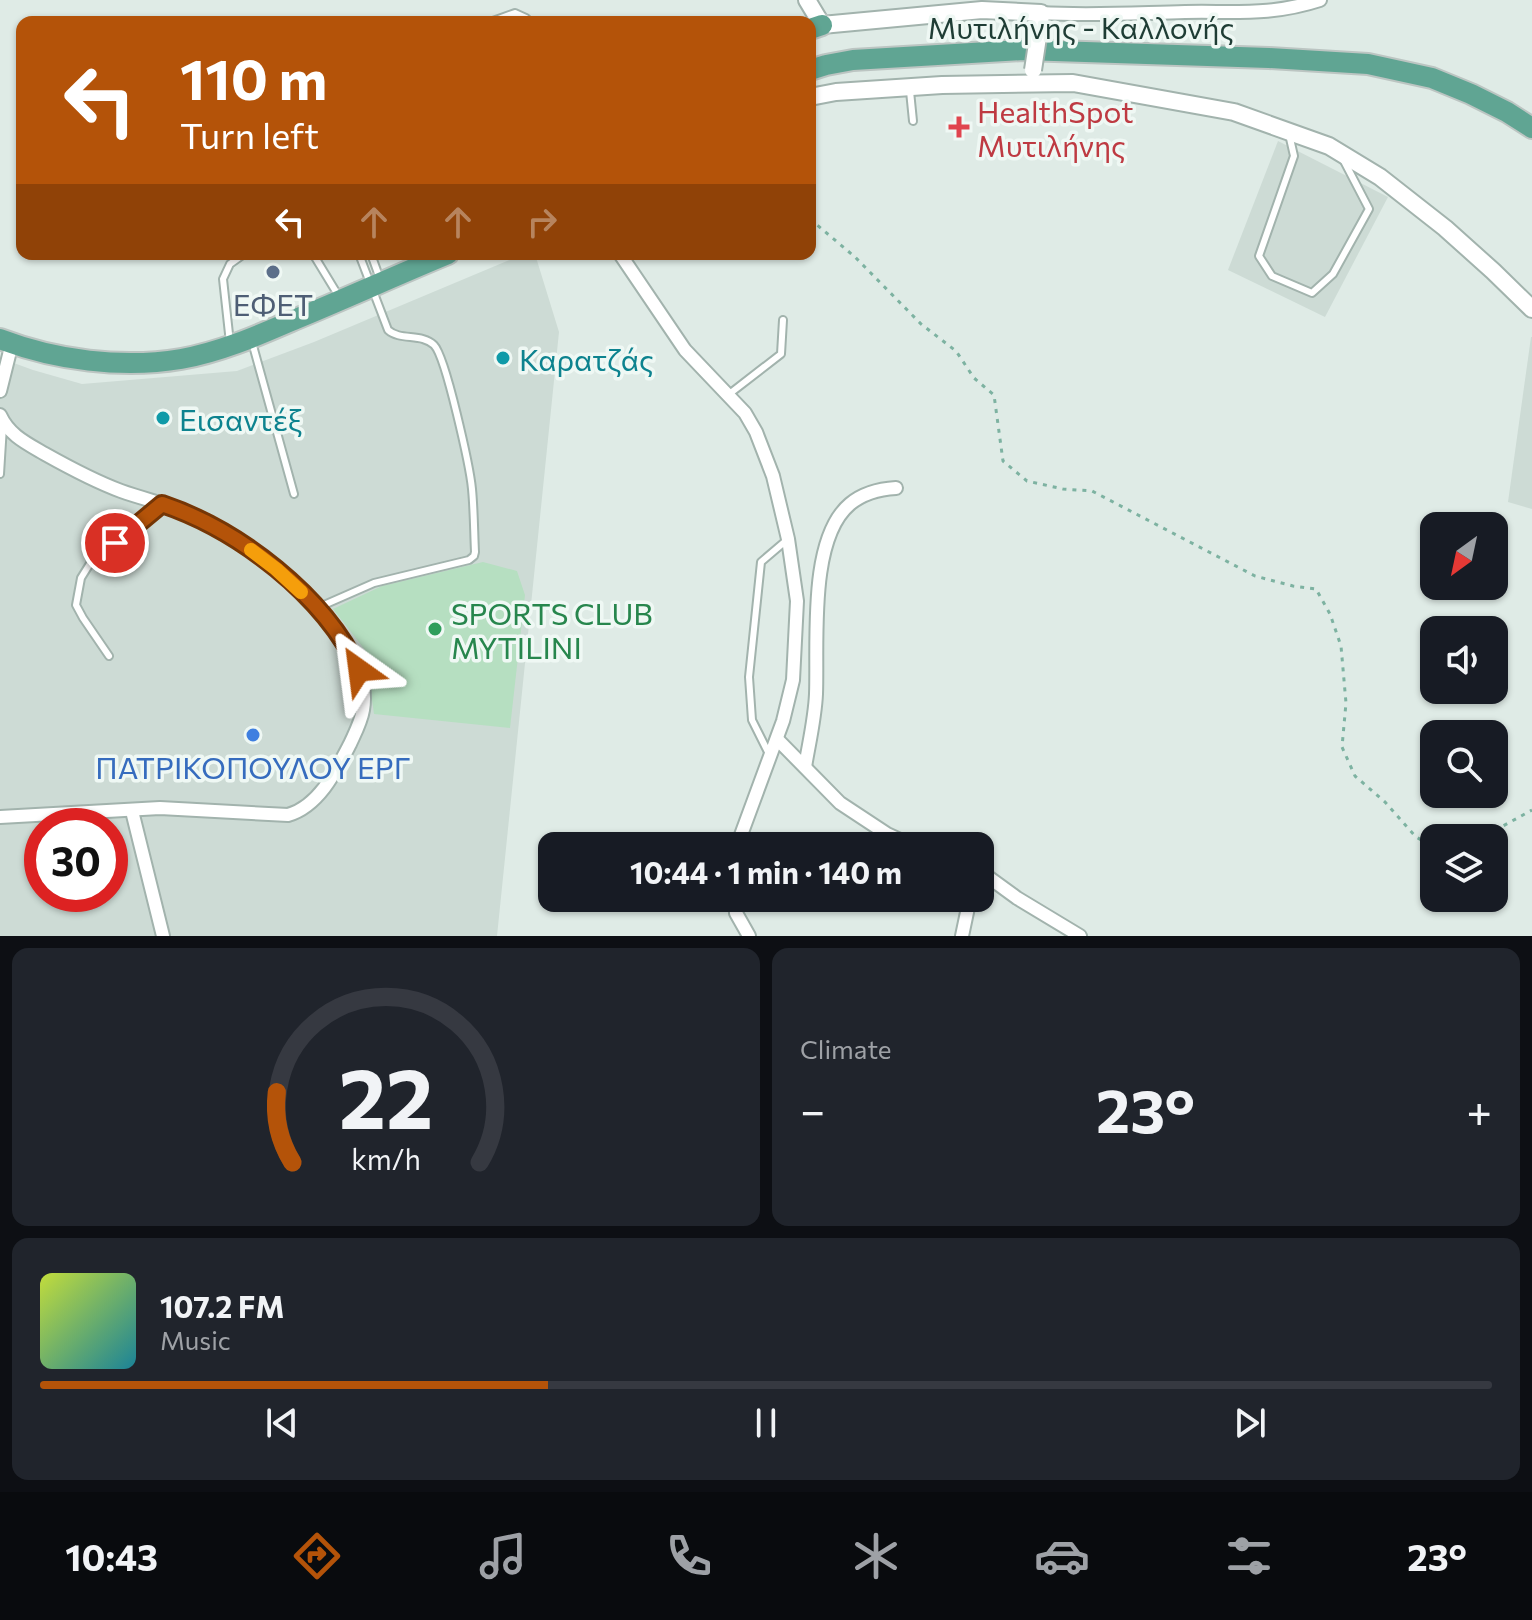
<!DOCTYPE html>
<html lang="en">
<head>
<meta charset="utf-8">
<style>
  :root { --surface:#171b24; --page:#20242c; --text:#f1f3f6; --muted:#9ea1a6; --line:#363941; --accent:#b45309 }
  body { margin:0; font-family:Commissioner,sans-serif; background:var(--page); color:var(--text); height:100vh; display:flex; flex-direction:column; font-size:30px; white-space:nowrap }
  * { box-sizing:border-box; margin:0 }
  p { font-size:26px; color:var(--muted) }
  .icon { flex:none; width:44px; height:44px; fill:none; stroke:currentColor; stroke-width:2; stroke-linecap:round; stroke-linejoin:round }
  .map { position:relative; height:936px; overflow:hidden }
  .side { display:flex; flex-direction:column; gap:12px; padding:12px; background:#0d0f14; flex:1 }
  .side>* { flex:none }
  .top-card { position:absolute; left:16px; top:16px; width:800px; height:244px; border-radius:16px; box-shadow:0 2px 6px #0004; background:#b45309; color:#fff; overflow:hidden }
  .needle { width:52px; rotate:213deg }
  .controls { position:absolute; left:1420px; top:512px; display:grid; gap:16px }
  .controls a { display:grid; place-items:center; width:88px; height:88px; border-radius:16px; background:var(--surface); box-shadow:0 2px 6px #0004; font-size:40px }
  .speed { position:absolute; left:24px; top:808px; display:flex; gap:16px; font-size:40px; font-weight:700; text-align:center }
  .speed>* { display:grid; place-content:center; width:104px; height:104px; border-radius:50%; background:var(--surface); box-shadow:0 2px 6px #0004; line-height:1 }
  .speed .limit { border:12px solid #d22; background:#fff; color:#111 }
  .pin { position:absolute; display:grid; place-items:center; width:68px; height:68px; color:#fff; margin:-34px; border:4px solid #fff; border-radius:50%; box-shadow:0 2px 8px #0007 }
  .me { position:absolute; width:88px; margin:-44px; rotate:329deg; stroke-linejoin:round; filter:drop-shadow(0 0 6px #0008) }
  .turn { display:flex; align-items:center; gap:28px; height:168px; padding:0 32px; font-size:36px }
  .turn .icon { width:104px; height:104px; stroke-width:2.5 }
  .turn b { display:block; font-size:56px; line-height:68px }
  .lanes { display:flex; align-items:center; height:76px; padding:0 32px; background:#0003; justify-content:center; gap:40px; direction:ltr }
  .lanes .off { opacity:.35 }
  .big { font-size:60px; font-weight:700; line-height:1.1 }
  .side .tile { flex:1; display:flex; flex-direction:column; justify-content:center; gap:12px; min-width:0; padding:0 28px; border-radius:16px; background:var(--page) }
  .side .dial { align-items:center; gap:0 }
  .dial svg { height:208px; overflow:visible; fill:none; stroke:var(--line); stroke-width:7; stroke-linecap:round; text-anchor:middle }
  .dial text { fill:var(--text); stroke:none }
  .song { display:flex; align-items:center; gap:24px }
  .cover { width:96px; height:96px; border-radius:12px; background:linear-gradient(135deg,hsl(70 70% 55%),hsl(190 70% 35%)) }
  .played { height:8px; border-radius:4px; background:linear-gradient(90deg,var(--accent) 35%,var(--line) 35%) }
  .keys { display:flex; justify-content:space-around; direction:ltr }
  .heat { display:flex; justify-content:space-between; align-items:center; font-size:44px; direction:ltr }
  .side .tiles { flex:1; display:grid; gap:12px; grid-template-columns:1fr 1fr }
  .tile:last-child { grid-column:span 2 }
  .trip { position:absolute; left:538px; top:832px; width:456px; height:80px; border-radius:16px; background:var(--surface); box-shadow:0 2px 6px #0004; font-weight:700; line-height:80px; text-align:center }
  .dock { display:flex; height:128px; justify-content:space-around; align-items:center; background:#090b0e; color:var(--muted) }
  .dock .icon { width:56px; height:56px }
  .dock .active { color:var(--accent) }
  .dock b { font-size:36px; color:var(--text) }
  .map>svg:first-child { display:block }
  .built { fill:#cddbd5; fill-rule:evenodd }
  .green { fill:#b6dfc1 }
  .lines { fill:none; stroke-linecap:round; stroke-linejoin:round }
  .service-casing { stroke:#a2b3ad; stroke-width:10 }
  .minor-casing { stroke:#a2b3ad; stroke-width:16 }
  .tertiary-casing { stroke:#a2b3ad; stroke-width:20 }
  .primary-casing { stroke:#bcc5c2; stroke-width:24 }
  .path { stroke:#7db2a1; stroke-width:3; stroke-dasharray:4 6; stroke-linecap:butt }
  .service { stroke:#fff; stroke-width:6 }
  .minor { stroke:#fff; stroke-width:12 }
  .tertiary { stroke:#fff; stroke-width:16 }
  .primary { stroke:#60a593; stroke-width:20 }
  .tertiary-bridge-casing { stroke:#a2b3ad; stroke-width:20; stroke-linecap:butt }
  .tertiary-bridge { stroke:#fff; stroke-width:16 }
  .route-casing { stroke:#753606; stroke-width:20 }
  .route { stroke:#b45309; stroke-width:14 }
  .slow { stroke:#f59e0b; stroke-width:14 }
  .health-dot { fill:#e0444e; stroke:#eff8f4; stroke-width:3 }
  .service-dot { fill:#5c6f8a; stroke:#eff8f4; stroke-width:3 }
  .culture-dot { fill:#0f9aa8; stroke:#eff8f4; stroke-width:3 }
  .leisure-dot { fill:#2e9e5b; stroke:#eff8f4; stroke-width:3 }
  .shop-dot { fill:#3f7fe0; stroke:#eff8f4; stroke-width:3 }
  .labels { text-anchor:middle; dominant-baseline:central; stroke-width:7; stroke-linejoin:round; paint-order:stroke }
  .street-label { font-size:30px; fill:#1f3d35; stroke:#eff8f4 }
  .health-label { font-size:30px; fill:#be3a42; stroke:#eff8f4; text-anchor:start }
  .service-label { font-size:30px; fill:#4e5e75; stroke:#eff8f4 }
  .culture-label { font-size:30px; fill:#0d838f; stroke:#eff8f4; text-anchor:start }
  .leisure-label { font-size:30px; fill:#27864d; stroke:#eff8f4; text-anchor:start }
  .shop-label { font-size:30px; fill:#366cbe; stroke:#eff8f4 }
</style>
</head>
<body>
<div class="map">
<svg width="1532" height="936" viewBox="0 0 1532 936">
  <rect width="100%" height="100%" fill="#dfebe6"/>
  <!-- built -->
  <g class="built">
    <polygon points="1278,141 1388,197 1325,317 1228,270"/>
    <path d="M 524,254 L 535,254 L 559,332 L 497,936 L 0,936 L 0,358 L 33,370 L 82,384 L 237,371 L 314,342 ZM 42,826 L 110,826 L 110,894 L 42,894 Z"/>
    <polygon points="1531,337 1532,337 1532,509 1508,502"/>
  </g>
  <!-- green -->
  <polygon class="green" points="483,562 517,571 525,595 510,728 374,714 365,650 333,609 382,586"/>
  <g class="lines">
    <defs>
      <g id="service">
        <polyline points="490,22 515,13 526,18 530,22"/>
        <polyline points="910,91 913,121"/>
        <polyline points="1289,134 1294,156 1259,256 1272,276 1312,293 1333,274 1369,209 1344,161"/>
        <polyline points="313,254 338,295"/>
        <polyline points="371,254 380,279"/>
        <polyline points="252,342 294,494"/>
        <polyline points="230,343 223,279 230,264 244,254"/>
        <polyline points="728,395 781,354 783,320"/>
        <polyline points="0,474 3,426"/>
        <path d="M 317,608 L 374,583 L 469,560 L 474,556 L 475,552 C 474,531 474,510 472,489 C 470,468 446,357 434,345 C 422,333 400,341 388,330 L 359,254"/>
        <polyline points="109,656 83,618 76,605 81,578 91,562 162,504"/>
        <polyline points="769,754 752,720 749,677 761,562 788,539"/>
      </g>
      <g id="minor">
        <path d="M 1041,13 C 1089,16 1137,13 1185,12 C 1235,11 1271,16 1320,0"/>
        <polyline points="620,254 685,350 745,413 756,432 773,476 788,539 797,601 793,680 783,721 741,835 739,846"/>
        <polyline points="0,391 12,343"/>
        <path d="M 0,415 C 9,435 26,443 45,454 C 70,468 94,481 121,491 C 146,500 172,505 196,516 C 253,545 376,637 363,710 C 361,722 355,733 350,744 C 336,771 319,806 288,815 L 160,808 L 0,817"/>
        <polyline points="777,739 840,803 887,834 913,846"/>
        <path d="M 805,767 C 809,743 815,718 816,694 C 818,643 808,539 850,504 C 862,494 880,489 896,488"/>
        <polyline points="132,811 163,936"/>
        <polyline points="980,871 1017,898 1080,936"/>
        <polyline points="735,898 736,913 749,936"/>
        <polyline points="962,936 970,898"/>
      </g>
      <g id="tertiary">
        <polyline points="807,0 822,25 982,10 1041,13 1040,24"/>
        <polyline points="810,97 836,92 942,85 1073,83 1234,112 1329,146 1380,177 1445,228 1493,271 1532,309"/>
      </g>
      <g id="primary">
        <polyline points="810,29 822,25"/>
        <polyline points="810,70 826,65 853,60 1024,50 1269,58 1368,64 1432,78 1471,94 1507,112 1532,128"/>
        <path d="M 0,339 C 55,360 122,369 181,359 C 221,352 259,335 296,319 C 347,298 397,275 448,254"/>
      </g>
    </defs>
    <!-- service casing -->
    <use href="#service" class="service-casing"/>
    <!-- minor casing -->
    <use href="#minor" class="minor-casing"/>
    <!-- tertiary casing -->
    <use href="#tertiary" class="tertiary-casing"/>
    <!-- primary casing -->
    <use href="#primary" class="primary-casing"/>
    <!-- path -->
    <g class="path">
      <polyline points="810,219 855,257 921,324 956,351 974,378 994,395 1003,461 1027,481 1063,489 1092,491 1255,576 1293,586 1316,589 1330,614 1341,646 1346,703 1342,747 1355,776 1385,802 1416,837 1434,847"/>
      <polyline points="1488,838 1503,826 1532,810"/>
    </g>
    <!-- service -->
    <use href="#service" class="service"/>
    <!-- minor -->
    <use href="#minor" class="minor"/>
    <!-- tertiary -->
    <use href="#tertiary" class="tertiary"/>
    <!-- primary -->
    <use href="#primary" class="primary"/>
    <defs>
      <polyline id="tertiary-bridge" points="1033,70 1040,24"/>
    </defs>
    <!-- tertiary-bridge casing -->
    <use href="#tertiary-bridge" class="tertiary-bridge-casing"/>
    <!-- tertiary-bridge -->
    <use href="#tertiary-bridge" class="tertiary-bridge"/>
  </g>
  <g class="lines">
    <defs>
      <path id="route" d="M 115,543 L 162,504 C 239,530 324,595 359,670"/>
    </defs>
    <!-- route casing -->
    <use href="#route" class="route-casing"/>
    <!-- route -->
    <use href="#route" class="route"/>
    <!-- slow -->
    <polyline class="slow" points="251,550 276,569 301,592"/>
  </g>
  <!-- markers -->
  <path class="health-dot" d="M955 115h8v8h8v8h-8v8h-8v-8h-8v-8h8z"/>
  <circle class="service-dot" cx="273" cy="272" r="8"/>
  <g class="culture-dot">
    <circle cx="503" cy="358" r="8"/>
    <circle cx="163" cy="418" r="8"/>
  </g>
  <circle class="leisure-dot" cx="435" cy="629" r="8"/>
  <circle class="shop-dot" cx="253" cy="735" r="8"/>
  <g class="labels">
    <!-- street labels -->
    <g class="street-label">
      <text x="1081" y="26">Μυτιλήνης - Καλλονής</text>
    </g>
    <!-- health labels -->
    <g class="health-label">
      <text x="977" y="110">HealthSpot<tspan x="977" dy="34">Μυτιλήνης</tspan></text>
    </g>
    <!-- service labels -->
    <g class="service-label">
      <text x="273" y="303">ΕΦΕΤ</text>
    </g>
    <!-- culture labels -->
    <g class="culture-label">
      <text x="519" y="358">Καρατζάς</text>
      <text x="179" y="418">Εισαντέξ</text>
    </g>
    <!-- leisure labels -->
    <g class="leisure-label">
      <text x="451" y="612">SPORTS CLUB<tspan x="451" dy="34">MYTILINI</tspan></text>
    </g>
    <!-- shop labels -->
    <g class="shop-label">
      <text x="253" y="766">ΠΑΤΡΙΚΟΠΟΥΛΟΥ ΕΡΓ</text>
    </g>
  </g>
</svg>
<div class="controls">
<a><svg class="needle" viewBox="-14 -14 28 28"><path d="M0-13l5 13h-10z" fill="#e53935"/><path d="M0 13l5-13h-10z" fill="#9ea1a6"/></svg></a>
<a><svg class="icon" aria-label="sound" viewBox="0 0 24 24"><path d="M4 9h4l5-4v14l-5-4H4zM17 9q2 3 0 6"/></svg></a>
<a><svg class="icon" aria-label="search" viewBox="0 0 24 24"><circle cx="10" cy="10" r="6"/><path d="M15 15l6 6"/></svg></a>
<a><svg class="icon" aria-label="layers" viewBox="0 0 24 24"><path d="M12 4l9 5-9 5-9-5zM3 14l9 5 9-5"/></svg></a>
</div>
<div class="speed"><div class="limit">30</div></div>
<div class="pin" style="left:115px;top:543px;background:#d93025"><svg class="icon" aria-label="arrive" viewBox="0 0 24 24"><path d="M6 21V4h12l-3 4 3 4H6"/></svg></div>
<svg class="me" style="left:359px;top:670px" viewBox="-20 -20 40 40"><path d="M0-17L14 15 0 8-14 15z" fill="#b45309" stroke="#fff" stroke-width="4"/></svg>
<div class="trip">10:44 · 1 min · 140 m</div>
<div class="top-card">
<div class="turn"><svg class="icon" aria-label="left" viewBox="0 0 24 24"><path d="M17 20v-9H6M10 6l-5 5 5 5"/></svg><div><b>110 m</b>Turn left</div></div>
<div class="lanes"><svg class="icon" aria-label="left" viewBox="0 0 24 24"><path d="M17 20v-9H6M10 6l-5 5 5 5"/></svg><svg class="icon off" aria-label="ahead" viewBox="0 0 24 24"><path d="M12 20V5M6 11l6-6 6 6"/></svg><svg class="icon off" aria-label="ahead" viewBox="0 0 24 24"><path d="M12 20V5M6 11l6-6 6 6"/></svg><svg class="icon off" aria-label="right" viewBox="0 0 24 24"><path d="M7 20v-9h11M14 6l5 5-5 5"/></svg></div>
</div>
</div>
<section class="side">
<div class="tiles">
<div class="tile dial"><svg viewBox="0 0 100 80">
<path d="M14 69A42 42 0 1 1 86 69"/>
<path d="M14 69A42 42 0 0 1 8 42" stroke="#b45309"/>
<text x="50" y="56" font-size="32" font-weight="700">22</text>
<text x="50" y="72" font-size="11">km/h</text>
</svg></div>
<div class="tile"><p>Climate</p>
<div class="heat"><a>−</a><b class="big">23°</b><a>+</a></div>
</div>
<div class="tile">
<div class="song"><i class="cover"></i><div><b>107.2 FM</b><p>Music</p></div></div>
<div class="played"></div>
<div class="keys"><svg class="icon" aria-label="previous" viewBox="0 0 24 24"><path d="M18 5L8 12l10 7zM5 5v14"/></svg><svg class="icon" aria-label="pause" viewBox="0 0 24 24"><path d="M8 5v14M16 5v14"/></svg><svg class="icon" aria-label="next" viewBox="0 0 24 24"><path d="M6 5l10 7-10 7zM19 5v14"/></svg></div>
</div>
</div>
</section>
<nav class="dock">
<b>10:43</b>
<svg class="icon active" aria-label="directions" viewBox="0 0 24 24"><path d="M12 3l9 9-9 9-9-9zM9 14v-3h6M13 9l2 2-2 2"/></svg>
<svg class="icon" aria-label="music" viewBox="0 0 24 24"><path d="M9 18V5l10-2v13"/><circle cx="6" cy="18" r="3"/><circle cx="16" cy="16" r="3"/></svg>
<svg class="icon" aria-label="phone" viewBox="0 0 24 24"><path d="M5 4h4l2 5-3 2q2 4 5 5l2-3 5 2v4C11 20 4 13 5 4z"/></svg>
<svg class="icon" aria-label="climate" viewBox="0 0 24 24"><path d="M12 3v18M4 7l16 10M4 17L20 7"/></svg>
<svg class="icon" aria-label="car" viewBox="0 0 24 24"><path d="M5 17H2v-5l4-1 3-4h7l3 4 3 1v5h-3M9 17h6M6 11h13"/><circle cx="7" cy="17" r="2"/><circle cx="17" cy="17" r="2"/></svg>
<svg class="icon" aria-label="filters" viewBox="0 0 24 24"><path d="M4 7h16M4 17h16"/><circle cx="9" cy="7" r="2"/><circle cx="15" cy="17" r="2"/></svg>
<b>23°</b>
</nav>
</body>
</html>
